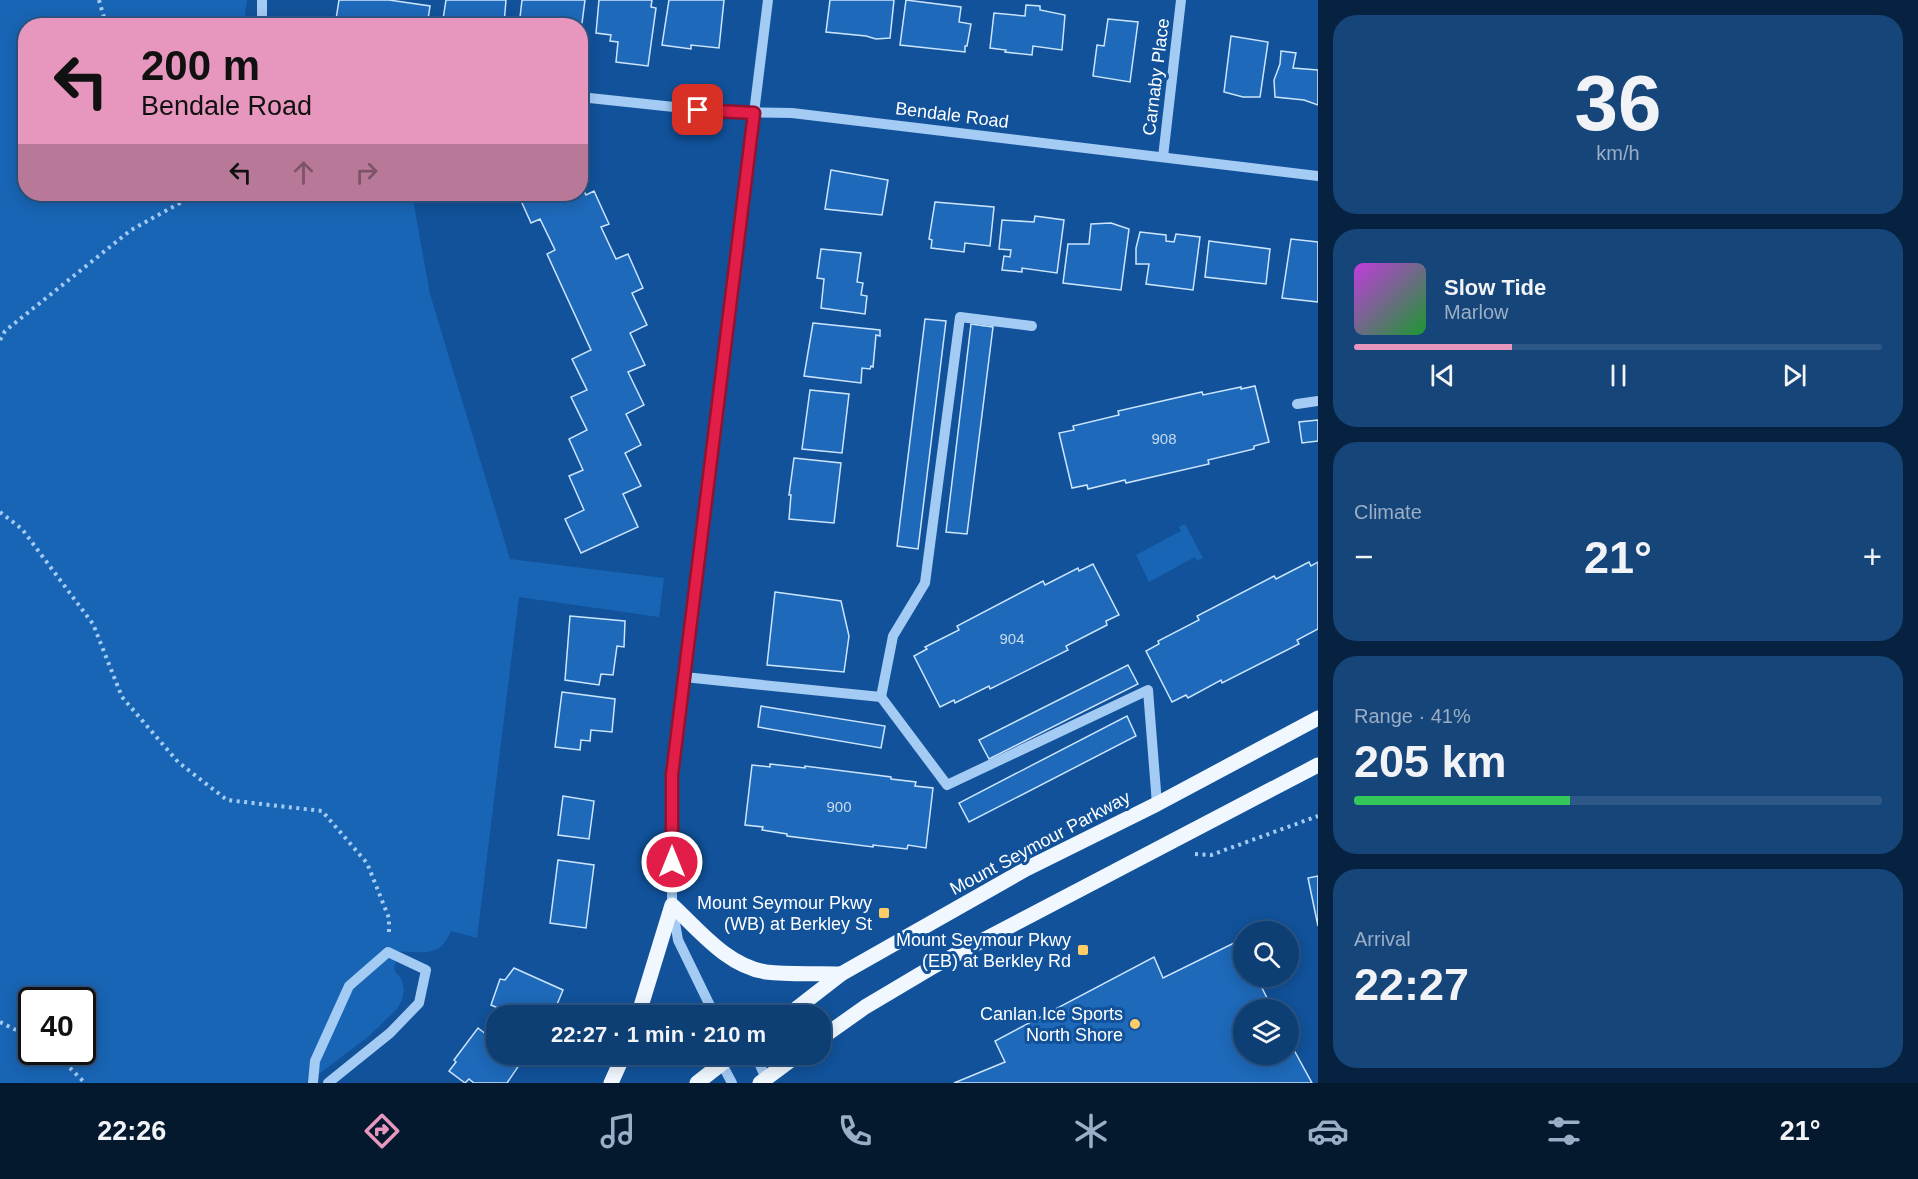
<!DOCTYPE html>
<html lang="en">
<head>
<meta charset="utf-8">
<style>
  :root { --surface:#0d3e74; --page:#164579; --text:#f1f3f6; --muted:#9aaec5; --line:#2d5786; --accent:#e797bd }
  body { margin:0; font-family:Arial,sans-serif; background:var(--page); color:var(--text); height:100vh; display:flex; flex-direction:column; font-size:22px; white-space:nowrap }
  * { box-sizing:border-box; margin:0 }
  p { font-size:20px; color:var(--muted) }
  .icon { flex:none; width:33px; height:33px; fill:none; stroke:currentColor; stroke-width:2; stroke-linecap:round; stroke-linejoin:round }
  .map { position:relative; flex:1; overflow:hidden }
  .panel { display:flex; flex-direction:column; gap:15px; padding:15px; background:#072240; width:600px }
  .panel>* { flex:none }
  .banner { position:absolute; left:18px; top:18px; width:570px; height:183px; border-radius:24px; box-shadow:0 3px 15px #0003,0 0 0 2px var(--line); background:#e797bd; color:#111; overflow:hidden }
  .buttons { position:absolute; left:1233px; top:921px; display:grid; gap:12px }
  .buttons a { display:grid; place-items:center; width:66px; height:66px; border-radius:50%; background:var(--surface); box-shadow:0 3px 15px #0003,0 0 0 2px var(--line); font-size:30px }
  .speed { position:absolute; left:18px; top:987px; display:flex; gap:12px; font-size:30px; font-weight:700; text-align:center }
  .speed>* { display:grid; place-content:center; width:78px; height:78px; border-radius:50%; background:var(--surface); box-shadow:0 3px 15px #0003,0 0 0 2px var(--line); line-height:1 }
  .speed .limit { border:3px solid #111; border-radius:9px; background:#fff; color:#111 }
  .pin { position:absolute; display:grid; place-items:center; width:51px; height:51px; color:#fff; margin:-26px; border-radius:12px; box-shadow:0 3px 9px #0006 }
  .me { position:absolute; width:66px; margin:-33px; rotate:0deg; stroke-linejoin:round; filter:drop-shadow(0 0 4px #0008) }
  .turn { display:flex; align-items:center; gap:21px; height:126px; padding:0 24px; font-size:27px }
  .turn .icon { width:78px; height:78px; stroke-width:2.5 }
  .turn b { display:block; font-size:42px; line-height:51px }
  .lanes { display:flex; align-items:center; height:57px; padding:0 24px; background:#0003; justify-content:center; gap:30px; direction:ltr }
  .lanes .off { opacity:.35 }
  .big { font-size:45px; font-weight:700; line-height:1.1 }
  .panel .card { flex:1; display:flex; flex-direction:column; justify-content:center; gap:9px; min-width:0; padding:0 21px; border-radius:24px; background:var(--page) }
  .panel .dial { align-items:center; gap:0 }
  .dial b { font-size:78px; line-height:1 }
  .song { display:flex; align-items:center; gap:18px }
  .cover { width:72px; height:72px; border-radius:9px; background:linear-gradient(135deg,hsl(290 70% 55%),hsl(130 70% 35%)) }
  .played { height:6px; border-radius:3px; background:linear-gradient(90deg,var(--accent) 30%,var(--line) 30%) }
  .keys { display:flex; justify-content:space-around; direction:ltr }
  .heat { display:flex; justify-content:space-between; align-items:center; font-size:33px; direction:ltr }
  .charge { height:9px; border-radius:4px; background:linear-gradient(90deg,#34c759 41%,var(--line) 0) }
  .trip { position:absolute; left:486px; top:1005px; width:345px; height:60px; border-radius:24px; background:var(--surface); box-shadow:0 3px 15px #0003,0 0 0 2px var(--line); font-weight:700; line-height:60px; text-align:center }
  .menu { display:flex; height:96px; justify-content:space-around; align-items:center; background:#05192e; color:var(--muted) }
  .menu .icon { width:42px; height:42px }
  .menu .on { color:var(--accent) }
  .menu b { font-size:27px; color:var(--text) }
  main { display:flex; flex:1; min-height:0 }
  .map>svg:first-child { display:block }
  .green { fill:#1865b5; fill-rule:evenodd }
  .building { fill:#1e69ba; stroke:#cce5fe; stroke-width:1.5 }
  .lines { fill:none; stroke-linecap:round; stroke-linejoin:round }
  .path { stroke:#a4cbf4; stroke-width:4; stroke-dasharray:3 4.5; stroke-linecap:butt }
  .minor { stroke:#a4cbf4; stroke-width:10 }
  .major { stroke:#f1f7ff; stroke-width:15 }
  .route-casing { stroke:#92132f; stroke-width:15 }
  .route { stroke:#e11d48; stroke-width:10 }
  .poi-dot { fill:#ffcd67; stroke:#11529a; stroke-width:2 }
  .labels { text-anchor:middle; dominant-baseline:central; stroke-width:6; stroke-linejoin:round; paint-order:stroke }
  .number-label { font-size:15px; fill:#c7daee }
  .street-label { font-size:18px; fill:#fff; stroke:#11529a }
  .poi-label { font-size:18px; fill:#fff; stroke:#11529a; text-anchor:end }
</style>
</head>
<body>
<main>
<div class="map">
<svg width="1318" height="1083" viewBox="0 0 1318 1083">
  <rect width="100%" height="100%" fill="#11529a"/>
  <!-- green -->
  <g class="green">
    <path d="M 0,0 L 247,0 L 244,25 L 26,26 L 26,194 L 412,194 L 430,294 L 510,559 L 664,578 L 659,617 L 519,597 L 477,938 L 451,931 C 449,935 447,940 444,943 C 435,956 412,952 398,951 L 394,970 L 401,978 L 404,989 L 402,1000 L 397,1009 L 369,1036 L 307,1083 L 0,1083 ZM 32,1000 L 82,1000 L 82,1052 L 32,1052 Z"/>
    <polygon points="1185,524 1203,558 1197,561 1195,557 1149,582 1136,555 1181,531 1179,527"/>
  </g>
  <!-- building -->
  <g class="building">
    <polygon points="339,0 389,0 430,6 427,26 335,26"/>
    <polygon points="446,0 506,0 504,24 489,22 488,26 442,26"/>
    <polygon points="522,0 585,0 582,23 577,26 567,25 564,20 564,26 519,26"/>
    <polygon points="599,0 652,0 651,7 656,8 648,66 616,62 618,42 610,41 611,35 596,33"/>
    <polygon points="669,0 724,0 719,48 691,45 691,49 662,45"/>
    <polygon points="830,0 894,0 890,38 876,39 866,36 826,32"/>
    <polygon points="906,0 961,7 959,22 971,24 967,46 965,46 965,52 900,45"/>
    <polygon points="1026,5 1040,6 1040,10 1065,15 1062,50 1033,46 1032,55 1005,52 1006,50 990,48 994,13 1025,16"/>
    <polygon points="1108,19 1138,22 1130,82 1093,76 1097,45 1104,46"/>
    <polygon points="1231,36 1268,42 1260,97 1243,97 1224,92"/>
    <polygon points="1281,51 1296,53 1293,68 1318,70 1318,105 1304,100 1275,97 1274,80 1280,64"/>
    <polygon points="831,170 888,180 882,215 825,209"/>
    <polygon points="580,183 586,195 594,191 609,224 601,227 616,259 628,254 643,288 632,293 647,325 630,333 645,365 628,372 644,405 626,414 641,445 625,453 641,486 623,494 638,527 581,553 565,519 584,510 569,476 583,470 569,439 587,430 571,397 587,390 572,359 591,350 547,254 555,250 540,219 531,223 518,194 580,194"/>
    <polygon points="935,202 994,207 990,246 965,243 964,252 931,248 932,240 929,239"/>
    <polygon points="1035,216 1064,220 1057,273 1022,268 1022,272 1002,270 1004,256 1010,257 1011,250 999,249 1002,220 1034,222"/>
    <polygon points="1111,223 1129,229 1121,290 1063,283 1068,244 1089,244 1091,224"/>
    <polygon points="1140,232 1166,235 1166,241 1174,242 1176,234 1200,237 1193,290 1146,284 1149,264 1136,264 1136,248"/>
    <polygon points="1291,239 1318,242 1318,302 1282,298"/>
    <polygon points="1209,241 1270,249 1266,284 1205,277"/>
    <polygon points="821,249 861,253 857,282 863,283 861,295 867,296 865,314 821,308 824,279 817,278"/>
    <polygon points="925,319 946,321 918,549 897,546"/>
    <polygon points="813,323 880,330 880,336 876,335 873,367 871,366 870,369 862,368 861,383 804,376"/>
    <polygon points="971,324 993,327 967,534 946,532"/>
    <polygon points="1255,386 1269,442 1254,446 1254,449 1208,460 1209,464 1126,483 1125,480 1088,489 1087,485 1072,488 1059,433 1074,430 1073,426 1119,415 1118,411 1202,392 1203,395 1241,387 1241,389"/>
    <polygon points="810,390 849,394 842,453 802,449"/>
    <polygon points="1318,420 1318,441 1302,443 1299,422"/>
    <polygon points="794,458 841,463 834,523 789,519 791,495 789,495"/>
    <polygon points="1309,562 1311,566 1318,562 1318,629 1297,640 1299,644 1222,683 1221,680 1188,698 1186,695 1172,702 1146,651 1159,644 1158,641 1199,620 1197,616 1274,576 1276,579"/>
    <polygon points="1093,564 1119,615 1106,621 1107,625 1066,646 1068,650 990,689 989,686 955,703 954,700 940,707 914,656 927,649 925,647 959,630 957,626 1043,581 1045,585 1078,568 1079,571"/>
    <polygon points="775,592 841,601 849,636 844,672 767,665"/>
    <polygon points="570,616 625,621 624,647 617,646 613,675 601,674 599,685 565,680"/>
    <polygon points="1128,665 1138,684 989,759 979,740"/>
    <polygon points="562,692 615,699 612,732 591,730 590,741 581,740 580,750 555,747"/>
    <polygon points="761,706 885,726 881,748 758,727"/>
    <polygon points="1127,716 1136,736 969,822 959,803"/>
    <polygon points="770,764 805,768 805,766 891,777 891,779 916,782 915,786 933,788 926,848 908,845 907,849 873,845 873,847 787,836 787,834 762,830 763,827 745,825 752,765 770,767"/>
    <polygon points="563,796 594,801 589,839 558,835"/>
    <polygon points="558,860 594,865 586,928 550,923"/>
    <polygon points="1318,876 1318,926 1308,878"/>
    <polygon points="1238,941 1244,952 1244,976 1256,976 1273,1010 1244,1010 1244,1054 1288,1054 1288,1039 1312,1083 954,1083 1005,1062 995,1041 1154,957 1163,978"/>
    <polygon points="514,968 563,990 553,1014 555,1016 509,1016 510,1013 491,1005 500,979 505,980"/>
    <polygon points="478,1028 496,1042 496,1054 514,1054 522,1061 507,1083 474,1083 469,1079 465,1083 449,1071 456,1062 454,1060"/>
  </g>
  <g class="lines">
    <!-- path -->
    <g class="path">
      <polyline points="99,0 105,21 109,26"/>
      <polyline points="0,340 5,331 131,230 180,203 191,194"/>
      <polyline points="0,512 22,529 93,624 122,697 178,762 227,800 322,811 367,863 389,918 389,936"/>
      <polyline points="1195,854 1211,855 1318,816"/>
      <polyline points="0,1022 32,1038"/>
      <polyline points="54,1052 85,1083"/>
    </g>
    <!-- minor -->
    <g class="minor">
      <polyline points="262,0 262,26"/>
      <polyline points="580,97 721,112 792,113 1318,176"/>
      <polyline points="1163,157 1181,0"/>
      <polyline points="1297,404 1318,401"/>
      <polyline points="684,677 881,697 893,636 925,583 960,317 1032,326"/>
      <polyline points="881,697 947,785 1148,690 1157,804"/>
      <polyline points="715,1016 678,940 672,905 672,775 768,0"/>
      <polyline points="755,1054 768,1083"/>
      <polyline points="722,1059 722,1064 732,1083"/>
      <polyline points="313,1083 315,1061 349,986 388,952 426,970 419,1003 390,1033 328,1083"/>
    </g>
    <!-- major -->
    <g class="major">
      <path d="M 638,1016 L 672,905 C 699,930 727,966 766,972 C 790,975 817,973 841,974"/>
      <polyline points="787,1016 841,974 1026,869 1157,804 1318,718"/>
      <polyline points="820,1039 865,1007 934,966 1318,765"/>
      <polyline points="611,1083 624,1054"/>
      <polyline points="697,1083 734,1054"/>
      <polyline points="760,1083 799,1054"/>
    </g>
  </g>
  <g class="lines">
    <defs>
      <polyline id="route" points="672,862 672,775 754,113 698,110"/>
    </defs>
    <!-- route casing -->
    <use href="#route" class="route-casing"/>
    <!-- route -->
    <use href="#route" class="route"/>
  </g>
  <!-- markers -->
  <g class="poi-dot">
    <rect x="878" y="907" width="12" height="12" rx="3"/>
    <rect x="1077" y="944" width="12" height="12" rx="3"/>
    <circle cx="1135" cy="1024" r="6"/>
  </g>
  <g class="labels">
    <!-- number labels -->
    <g class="number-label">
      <text x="1164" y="438">908</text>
      <text x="1012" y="638">904</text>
      <text x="839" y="806">900</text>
    </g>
    <!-- street labels -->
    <g class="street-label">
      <text transform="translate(1156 77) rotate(-83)">Carnaby Place</text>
      <text transform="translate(952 115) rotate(7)">Bendale Road</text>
      <text transform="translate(1040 843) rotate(-28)">Mount Seymour Parkway</text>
    </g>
    <!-- poi labels -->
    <g class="poi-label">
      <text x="872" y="903">Mount Seymour Pkwy<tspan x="872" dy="21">(WB) at Berkley St</tspan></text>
      <text x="1071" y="940">Mount Seymour Pkwy<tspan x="1071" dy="21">(EB) at Berkley Rd</tspan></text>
      <text x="1123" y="1014">Canlan Ice Sports<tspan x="1123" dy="21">North Shore</tspan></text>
    </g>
  </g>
</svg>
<div class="buttons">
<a><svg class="icon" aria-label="search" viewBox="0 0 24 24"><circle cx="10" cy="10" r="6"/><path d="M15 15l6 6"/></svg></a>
<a><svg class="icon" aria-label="layers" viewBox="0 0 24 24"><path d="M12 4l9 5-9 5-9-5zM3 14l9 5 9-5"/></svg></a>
</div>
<div class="speed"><div class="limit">40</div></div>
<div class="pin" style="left:698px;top:110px;background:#d93025"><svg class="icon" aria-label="arrive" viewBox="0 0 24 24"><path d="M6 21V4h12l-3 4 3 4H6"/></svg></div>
<svg class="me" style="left:672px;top:862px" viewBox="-20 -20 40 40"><circle r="17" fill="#e11d48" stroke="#fff" stroke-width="3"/><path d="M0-11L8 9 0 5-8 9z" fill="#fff"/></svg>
<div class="trip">22:27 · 1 min · 210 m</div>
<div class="banner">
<div class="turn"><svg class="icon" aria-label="left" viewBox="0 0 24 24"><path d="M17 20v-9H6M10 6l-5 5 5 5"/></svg><div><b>200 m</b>Bendale Road</div></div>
<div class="lanes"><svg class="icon" aria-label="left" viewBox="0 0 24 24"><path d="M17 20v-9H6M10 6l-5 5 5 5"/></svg><svg class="icon off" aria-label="ahead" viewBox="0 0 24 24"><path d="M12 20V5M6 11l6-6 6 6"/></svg><svg class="icon off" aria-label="right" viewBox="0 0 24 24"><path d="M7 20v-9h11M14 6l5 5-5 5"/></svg></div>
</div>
</div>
<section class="panel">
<div class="card dial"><b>36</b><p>km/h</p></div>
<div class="card">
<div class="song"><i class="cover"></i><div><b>Slow Tide</b><p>Marlow</p></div></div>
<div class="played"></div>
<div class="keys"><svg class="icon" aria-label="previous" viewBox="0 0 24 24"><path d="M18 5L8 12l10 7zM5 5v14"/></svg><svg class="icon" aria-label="pause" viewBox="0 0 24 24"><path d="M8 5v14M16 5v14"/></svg><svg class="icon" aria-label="next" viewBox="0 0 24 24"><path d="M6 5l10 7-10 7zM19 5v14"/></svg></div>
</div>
<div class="card"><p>Climate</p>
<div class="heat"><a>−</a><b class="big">21°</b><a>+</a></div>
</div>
<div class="card"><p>Range · 41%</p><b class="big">205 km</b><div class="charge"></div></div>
<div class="card"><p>Arrival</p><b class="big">22:27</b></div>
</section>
</main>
<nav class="menu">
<b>22:26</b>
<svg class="icon on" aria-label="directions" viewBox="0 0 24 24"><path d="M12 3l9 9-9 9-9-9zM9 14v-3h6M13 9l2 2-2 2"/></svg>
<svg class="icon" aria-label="music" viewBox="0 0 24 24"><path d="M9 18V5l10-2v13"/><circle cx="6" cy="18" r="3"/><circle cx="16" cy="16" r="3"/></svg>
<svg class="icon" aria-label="phone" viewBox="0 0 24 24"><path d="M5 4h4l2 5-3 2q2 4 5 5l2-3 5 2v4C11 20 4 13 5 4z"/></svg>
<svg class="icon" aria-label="climate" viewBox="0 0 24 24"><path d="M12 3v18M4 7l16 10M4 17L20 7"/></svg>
<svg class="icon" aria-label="car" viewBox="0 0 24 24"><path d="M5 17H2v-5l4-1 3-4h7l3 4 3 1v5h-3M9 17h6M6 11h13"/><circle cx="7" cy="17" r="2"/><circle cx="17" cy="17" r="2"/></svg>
<svg class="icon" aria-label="filters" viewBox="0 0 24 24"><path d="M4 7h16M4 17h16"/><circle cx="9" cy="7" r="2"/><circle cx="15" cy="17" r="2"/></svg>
<b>21°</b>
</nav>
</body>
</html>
